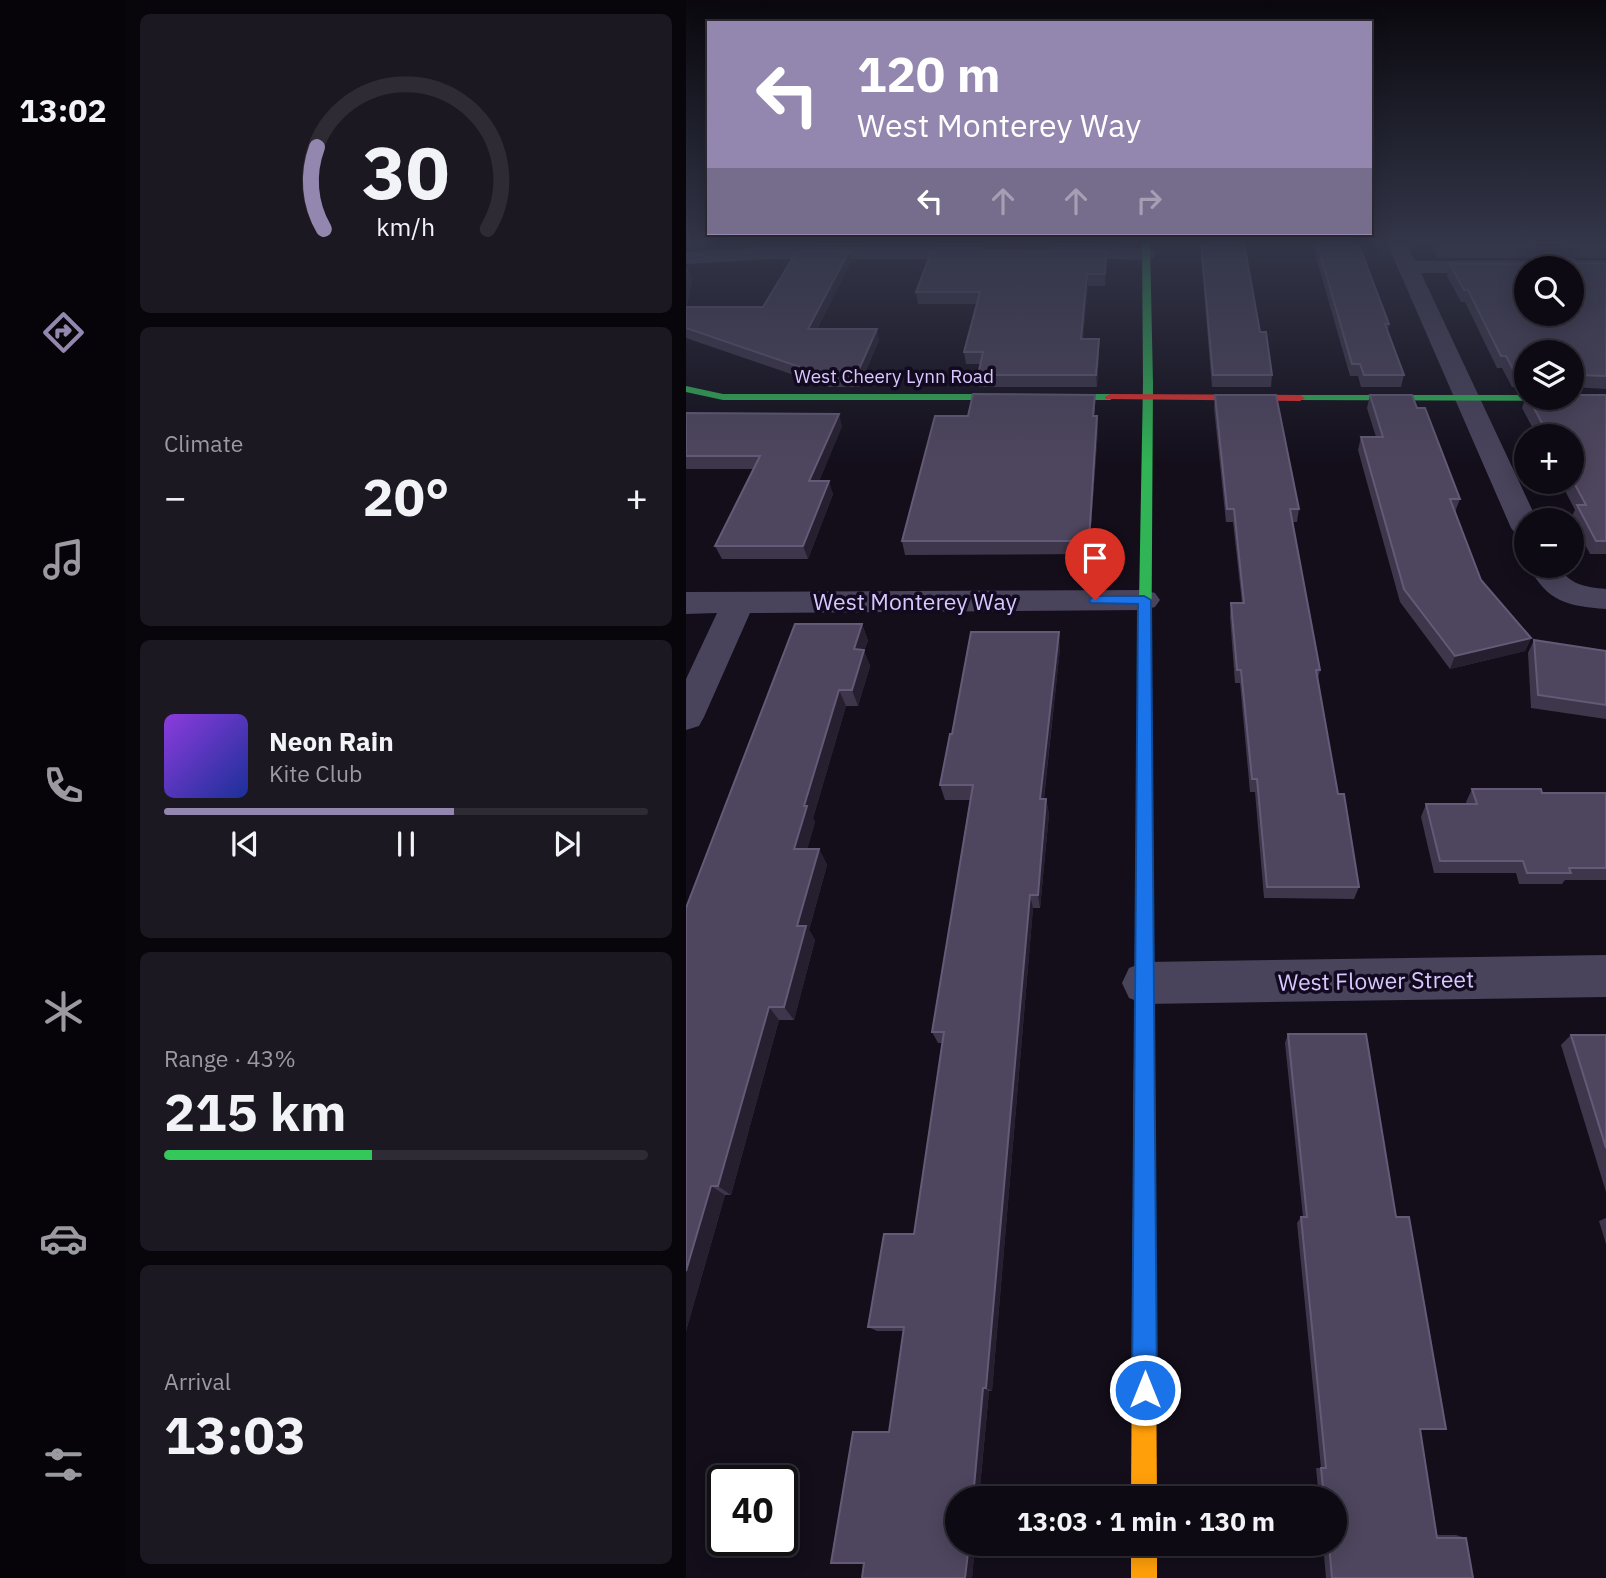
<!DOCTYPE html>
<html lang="en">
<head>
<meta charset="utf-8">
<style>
  :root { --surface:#0e0a14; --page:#1c1822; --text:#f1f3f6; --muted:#9b9aa0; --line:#2e2b34; --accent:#9487af }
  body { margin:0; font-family:"IBM Plex Sans",sans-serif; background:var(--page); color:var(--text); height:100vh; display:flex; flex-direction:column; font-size:26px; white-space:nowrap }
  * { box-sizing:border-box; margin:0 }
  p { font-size:23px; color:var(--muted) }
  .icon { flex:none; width:38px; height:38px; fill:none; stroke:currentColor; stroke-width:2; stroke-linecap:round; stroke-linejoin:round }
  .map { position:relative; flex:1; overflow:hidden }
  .drawer { display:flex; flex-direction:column; gap:14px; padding:14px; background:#08060b; width:560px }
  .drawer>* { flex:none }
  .top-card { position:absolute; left:21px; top:21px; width:665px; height:214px; border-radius:0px; box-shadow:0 4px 18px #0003,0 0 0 2px var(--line); background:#9487af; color:#fff; overflow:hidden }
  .controls { position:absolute; left:828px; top:256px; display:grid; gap:14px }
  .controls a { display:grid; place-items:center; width:70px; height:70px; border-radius:50%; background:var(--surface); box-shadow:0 4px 18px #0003,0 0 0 2px var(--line); font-size:35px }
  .speed { position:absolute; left:21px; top:1465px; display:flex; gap:14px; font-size:35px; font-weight:700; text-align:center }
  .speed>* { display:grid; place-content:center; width:91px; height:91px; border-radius:50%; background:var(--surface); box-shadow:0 4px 18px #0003,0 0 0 2px var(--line); line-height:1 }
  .speed .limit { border:4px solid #111; border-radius:10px; background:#fff; color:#111 }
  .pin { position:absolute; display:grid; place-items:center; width:60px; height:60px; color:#fff; margin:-72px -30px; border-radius:50% 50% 50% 0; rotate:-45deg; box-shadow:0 0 7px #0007 }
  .pin .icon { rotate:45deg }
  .me { position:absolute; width:77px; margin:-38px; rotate:0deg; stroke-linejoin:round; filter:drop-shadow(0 0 5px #0008) }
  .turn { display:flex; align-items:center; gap:24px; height:147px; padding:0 35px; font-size:32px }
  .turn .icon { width:91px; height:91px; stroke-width:2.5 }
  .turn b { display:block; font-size:49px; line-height:60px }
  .lanes { display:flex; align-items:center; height:66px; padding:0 35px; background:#0003; justify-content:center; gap:35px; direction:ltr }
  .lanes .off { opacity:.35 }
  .big { font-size:52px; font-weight:700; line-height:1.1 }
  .drawer .widget { flex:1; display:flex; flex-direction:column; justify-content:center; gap:10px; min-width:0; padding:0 24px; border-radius:10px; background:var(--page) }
  .drawer .dial { align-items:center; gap:0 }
  .dial svg { height:182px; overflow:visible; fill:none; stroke:var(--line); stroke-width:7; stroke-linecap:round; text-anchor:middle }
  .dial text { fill:var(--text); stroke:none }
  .song { display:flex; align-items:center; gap:21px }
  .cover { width:84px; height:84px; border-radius:10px; background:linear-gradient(135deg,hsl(270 70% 55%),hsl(230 70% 35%)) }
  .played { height:7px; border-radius:4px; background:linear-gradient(90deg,var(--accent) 60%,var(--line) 60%) }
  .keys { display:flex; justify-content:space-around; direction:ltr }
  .heat { display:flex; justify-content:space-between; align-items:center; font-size:38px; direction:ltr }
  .charge { height:10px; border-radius:5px; background:linear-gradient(90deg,#34c759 43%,var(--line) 0) }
  .trip { position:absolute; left:259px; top:1486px; width:402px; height:70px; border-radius:35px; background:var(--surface); box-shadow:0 4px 18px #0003,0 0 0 2px var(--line); font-weight:700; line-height:70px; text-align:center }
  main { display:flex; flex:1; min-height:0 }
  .tabs { display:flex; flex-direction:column; width:126px; justify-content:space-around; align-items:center; background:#060408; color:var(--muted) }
  .tabs .icon { width:49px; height:49px }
  .tabs .on { color:var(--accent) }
  .tabs b { font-size:32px; color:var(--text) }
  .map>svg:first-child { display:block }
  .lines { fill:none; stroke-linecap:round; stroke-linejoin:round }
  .street { fill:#49435b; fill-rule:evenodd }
  .fast { fill:#30b455; fill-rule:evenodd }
  .slow { fill:#ff9f0a; fill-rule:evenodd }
  .jam { fill:#e5322d; fill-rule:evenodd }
  .wall { fill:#3e364b }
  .shaded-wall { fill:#261f2f }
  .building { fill:#4e465e; stroke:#645a77; stroke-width:2; fill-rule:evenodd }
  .route { fill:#1a73e8; stroke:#114b97; stroke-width:2 }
  .labels { text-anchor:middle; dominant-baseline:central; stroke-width:7; stroke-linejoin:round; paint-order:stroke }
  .far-street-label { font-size:19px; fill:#d9c8ff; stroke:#120a1e }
  .street-label { font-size:23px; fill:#d9c8ff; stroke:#120a1e }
</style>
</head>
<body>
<main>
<nav class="tabs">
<b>13:02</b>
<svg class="icon on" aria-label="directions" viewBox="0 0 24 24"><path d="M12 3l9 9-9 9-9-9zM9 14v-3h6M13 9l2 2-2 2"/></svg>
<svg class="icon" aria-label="music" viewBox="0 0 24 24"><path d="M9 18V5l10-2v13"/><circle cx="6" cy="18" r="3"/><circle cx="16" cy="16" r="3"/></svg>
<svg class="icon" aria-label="phone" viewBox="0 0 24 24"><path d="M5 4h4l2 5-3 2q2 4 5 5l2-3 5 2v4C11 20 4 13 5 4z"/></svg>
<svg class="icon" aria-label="climate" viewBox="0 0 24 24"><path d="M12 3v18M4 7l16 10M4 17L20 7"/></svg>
<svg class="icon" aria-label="car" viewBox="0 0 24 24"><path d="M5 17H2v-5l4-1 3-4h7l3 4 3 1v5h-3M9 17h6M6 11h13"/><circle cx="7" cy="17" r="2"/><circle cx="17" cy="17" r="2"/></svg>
<svg class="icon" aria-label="filters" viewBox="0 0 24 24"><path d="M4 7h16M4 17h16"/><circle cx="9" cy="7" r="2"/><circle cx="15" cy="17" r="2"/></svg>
</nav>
<section class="drawer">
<div class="widget dial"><svg viewBox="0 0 100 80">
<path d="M14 69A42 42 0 1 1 86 69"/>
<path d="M14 69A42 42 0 0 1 11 33" stroke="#9487af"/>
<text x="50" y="56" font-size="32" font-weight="700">30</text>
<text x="50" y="72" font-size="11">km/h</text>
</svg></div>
<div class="widget"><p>Climate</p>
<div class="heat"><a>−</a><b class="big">20°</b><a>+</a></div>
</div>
<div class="widget">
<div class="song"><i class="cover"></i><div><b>Neon Rain</b><p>Kite Club</p></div></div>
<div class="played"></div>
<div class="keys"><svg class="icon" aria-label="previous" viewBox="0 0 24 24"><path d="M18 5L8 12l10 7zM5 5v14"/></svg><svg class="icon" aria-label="pause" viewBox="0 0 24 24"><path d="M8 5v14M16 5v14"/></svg><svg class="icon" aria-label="next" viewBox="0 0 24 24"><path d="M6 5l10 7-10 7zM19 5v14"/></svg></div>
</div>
<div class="widget"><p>Range · 43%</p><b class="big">215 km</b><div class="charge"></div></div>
<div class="widget"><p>Arrival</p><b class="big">13:03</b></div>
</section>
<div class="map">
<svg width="920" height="1578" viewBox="0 0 920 1578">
  <rect width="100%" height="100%" fill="#130e1a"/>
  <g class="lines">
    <!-- street -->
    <g class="street">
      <polygon points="701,243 721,243 729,261 920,260 920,272 886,272 886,268 840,268 840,273 735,273 851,520 840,520 840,537 830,534 825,528"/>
      <polygon points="83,247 295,247 302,249 305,253 302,257 295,259 83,259 0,264 0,252"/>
      <polygon points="369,247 460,248 467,250 470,254 467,258 460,260 362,257 359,253 362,249"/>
      <path d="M 842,565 L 872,565 C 883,585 899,587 920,589 L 920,609 C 881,606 861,602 842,565 Z"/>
      <polygon points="458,590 469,593 474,600 469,607 458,610 64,613 18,717 13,726 0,730 0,679 31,613 0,614 0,592"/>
      <polygon points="920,955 920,997 459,1004 443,998 436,983 443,968 459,962"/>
    </g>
    <!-- fast -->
    <g class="fast">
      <polygon points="456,243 464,243 467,383 465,712 458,717 451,712 457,383"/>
      <polygon points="0,386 37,394 424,394 429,397 424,400 37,400 0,392"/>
      <polygon points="614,395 840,395 840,397 920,395 920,401 610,400 610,396"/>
    </g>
    <!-- slow -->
    <g class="slow">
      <polygon points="458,1047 465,1050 468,1057 471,1498 445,1498 448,1057 451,1050"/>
      <rect x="445" y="1544" width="26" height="34"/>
    </g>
    <!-- jam -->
    <g class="jam">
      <polygon points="424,394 614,395 619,398 614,401 420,399 419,397"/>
      <polygon points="458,707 465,712 468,1057 465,1064 458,1067 451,1064 448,1057 451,712"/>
    </g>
  </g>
  <!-- wall -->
  <g class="wall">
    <polygon points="124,243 175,243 174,245 124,244"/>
    <rect x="254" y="243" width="168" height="2"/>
    <polygon points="514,243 558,243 574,332 586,375 585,387 526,387"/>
    <polygon points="626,243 672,243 703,324 702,331 718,375 715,387 675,387 672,376 664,376"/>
    <polygon points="745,243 920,243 920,258 752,258"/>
    <polygon points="163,251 165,262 131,329 193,340 173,387 143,387 0,338 0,267 6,278 1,307 77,307"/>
    <polygon points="420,251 419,286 402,286 397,339 413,352 411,387 293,387 292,375 294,364 280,364 278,352 291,304 232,304 230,292"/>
    <polygon points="890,263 920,263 920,389 886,387 886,389 886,352 840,352 840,388 826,387 816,368 811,368 779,302 775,302 761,276 764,264"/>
    <polygon points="529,395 613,509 611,522 607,522 634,670 632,678 652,794 673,887 668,899 578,898 569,792 564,792 554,683 549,683 544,617 545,603 556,603 547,522 540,522 528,408"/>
    <polygon points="684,395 731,408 774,499 769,512 795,580 845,638 839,651 764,669 714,602 672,450 675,437 690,437 681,408"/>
    <polygon points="920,395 920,554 904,554 885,518 889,510 874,481 886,481 886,436 851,436 836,408 840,397 886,397"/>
    <polygon points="409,408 408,416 411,416 412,429 403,554 219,555 216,541 282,416"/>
    <polygon points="0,413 156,426 133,481 147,494 122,559 36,559 29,546 68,469 0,469"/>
    <polygon points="176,624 182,641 178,651 184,666 172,706 160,706 127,818 129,822 121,849 133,849 141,865 123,930 129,940 108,1020 93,1020 45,1195 39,1195 0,1331 0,908"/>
    <polygon points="848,640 920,651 920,719 845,708 842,653"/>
    <polygon points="374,648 358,799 360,799 363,814 354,908 347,908 306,1391 303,1391 293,1498 271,1498 271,1544 289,1544 286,1578 176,1578 203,1432 218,1331 191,1331 182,1327 228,1234 256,1043 252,1043 246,1032 284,800 259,800 254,785 266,734"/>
    <polygon points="786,789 856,793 920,793 920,880 879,880 876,884 833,884 830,873 748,873 735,817 740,804 781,804 780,802"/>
    <polygon points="602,1034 710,1217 760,1429 734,1430 750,1535 770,1535 780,1538 787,1578 640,1578 637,1544 649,1544 649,1498 633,1498 630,1468 635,1468 611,1223 615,1217 617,1217 599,1043"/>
    <polygon points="885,1035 920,1035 920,1192 875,1045"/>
    <polygon points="920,1218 920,1244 913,1221"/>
  </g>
  <!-- shaded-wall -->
  <g class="shaded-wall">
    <polygon points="163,251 165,262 125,340 122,329"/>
    <polygon points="420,251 421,263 419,286 419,274"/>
    <polygon points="2,267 6,278 0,313 0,278"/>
    <polygon points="401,274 402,286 396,352 395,339"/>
    <polygon points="191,329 193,340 173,387 170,376"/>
    <polygon points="413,339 413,352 411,387 410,375"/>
    <polygon points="153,414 156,426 128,494 123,481"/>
    <polygon points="411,416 412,429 403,554 403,541"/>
    <polygon points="143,481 147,494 122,559 117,546"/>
    <polygon points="176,624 182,641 178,651 184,666 172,706 166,690 168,649"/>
    <polygon points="373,632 374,648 356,814 354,799"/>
    <polygon points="845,638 839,651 764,669 769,656"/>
    <polygon points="153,690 160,706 127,818 129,822 117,865 108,849 118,806"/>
    <polygon points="360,799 363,814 354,908 352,895"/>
    <polygon points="133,849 141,865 123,930 129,940 108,1020 98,1007 111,926"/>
    <polygon points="344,895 347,908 306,1391 300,1388"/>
    <polygon points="83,1007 93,1020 45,1195 32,1186"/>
    <polygon points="25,1186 39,1195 0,1331 0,1271"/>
    <polygon points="297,1388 303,1391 293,1498 287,1498"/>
    <polygon points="283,1544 289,1544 286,1578 279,1578"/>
  </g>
  <!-- building -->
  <g class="building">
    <polygon points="515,243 558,243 574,332 580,332 586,375 527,375"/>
    <polygon points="631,243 672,243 703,324 699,324 718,375 678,375 674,364 666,364"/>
    <polygon points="753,243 920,243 920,247 755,247"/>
    <polygon points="246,250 420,251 419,274 401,274 395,339 413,339 410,375 292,375 297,352 278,352 294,292 230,292"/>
    <polygon points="111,251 163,251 122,329 191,329 170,376 140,376 0,328 0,307 77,307"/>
    <path d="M 846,259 L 888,259 L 890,263 L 920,263 L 920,376 L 891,375 L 888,382 L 886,382 L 886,352 L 840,352 L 840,375 L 830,375 L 820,356 L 815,356 L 782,290 L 778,290 L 764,264 L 844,264 ZM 840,268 L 886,268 L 886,313 L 840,313 Z"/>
    <polygon points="287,394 409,395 407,416 411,416 403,541 216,541 249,416 282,416"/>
    <polygon points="529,395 590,395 613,509 604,509 634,670 630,670 652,794 658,794 673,887 581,887 571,779 566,779 555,670 551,670 545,603 558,603 548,509 541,509"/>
    <polygon points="684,395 726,395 731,408 739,408 774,499 764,499 795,580 845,638 769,656 718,589 675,437 697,437"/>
    <polygon points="886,395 920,395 920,541 910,541 891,505 900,505 886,479 886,436 863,436 842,397 886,397"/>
    <polygon points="0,413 153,414 123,481 143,481 117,546 29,546 74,456 0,456"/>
    <polygon points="109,624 176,624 168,649 178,650 166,690 153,690 118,806 121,806 108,849 133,849 111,926 120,926 98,1007 83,1007 32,1186 25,1186 0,1271 0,908"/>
    <polygon points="285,632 373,632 354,799 360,799 352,895 344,895 300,1388 297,1388 287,1498 271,1498 271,1544 283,1544 279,1578 176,1578 178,1563 145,1563 167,1432 203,1432 218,1327 182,1327 198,1234 228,1234 258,1032 246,1032 287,785 254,785 264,734 266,734"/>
    <polygon points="848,640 920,651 920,705 852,695"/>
    <polygon points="786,789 855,789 856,793 920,793 920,868 883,868 885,873 841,873 837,861 754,861 740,804 791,804"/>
    <polygon points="602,1034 680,1034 710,1217 723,1217 760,1429 734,1429 751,1538 780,1538 787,1578 646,1578 643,1544 649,1544 649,1498 638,1498 635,1468 640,1468 615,1217 621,1217"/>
    <polygon points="885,1035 920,1035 920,1148"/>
  </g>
  <!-- sky -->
  <linearGradient id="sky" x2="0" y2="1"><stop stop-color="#0a080e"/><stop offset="0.52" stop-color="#333649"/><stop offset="1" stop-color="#333649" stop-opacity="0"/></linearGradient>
  <rect width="920" height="464" fill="url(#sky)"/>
  <!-- route -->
  <polygon class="route" points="409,596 458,596 465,600 471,1390 467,1398 459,1402 450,1398 446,1390 452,604 405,603 403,600"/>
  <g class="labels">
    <!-- far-street labels -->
    <g class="far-street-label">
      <text x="208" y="376">West Cheery Lynn Road</text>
    </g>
    <!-- street labels -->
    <g class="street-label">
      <text x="229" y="601">West Monterey Way</text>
      <text transform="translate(690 980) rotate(-1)">West Flower Street</text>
    </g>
  </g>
</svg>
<div class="controls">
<a><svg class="icon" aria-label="search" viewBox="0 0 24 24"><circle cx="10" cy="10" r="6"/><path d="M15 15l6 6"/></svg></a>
<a><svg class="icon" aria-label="layers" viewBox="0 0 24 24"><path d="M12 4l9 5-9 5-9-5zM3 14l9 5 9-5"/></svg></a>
<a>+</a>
<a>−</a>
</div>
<div class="speed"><div class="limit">40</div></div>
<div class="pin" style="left:409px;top:600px;background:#d93025"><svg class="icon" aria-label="arrive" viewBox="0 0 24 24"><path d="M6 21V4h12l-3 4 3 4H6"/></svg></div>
<svg class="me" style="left:459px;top:1390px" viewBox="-20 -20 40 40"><circle r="17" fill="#1a73e8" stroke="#fff" stroke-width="3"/><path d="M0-11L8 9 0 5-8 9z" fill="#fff"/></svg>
<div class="trip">13:03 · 1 min · 130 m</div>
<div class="top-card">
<div class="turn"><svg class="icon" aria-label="left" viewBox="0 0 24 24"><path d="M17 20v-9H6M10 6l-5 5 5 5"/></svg><div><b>120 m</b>West Monterey Way</div></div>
<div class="lanes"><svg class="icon" aria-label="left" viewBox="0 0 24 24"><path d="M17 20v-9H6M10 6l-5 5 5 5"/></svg><svg class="icon off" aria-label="ahead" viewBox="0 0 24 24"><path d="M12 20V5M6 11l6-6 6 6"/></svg><svg class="icon off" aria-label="ahead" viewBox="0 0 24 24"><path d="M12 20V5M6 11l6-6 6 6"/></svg><svg class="icon off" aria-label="right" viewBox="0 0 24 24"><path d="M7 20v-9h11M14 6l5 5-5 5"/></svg></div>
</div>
</div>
</main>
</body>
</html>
